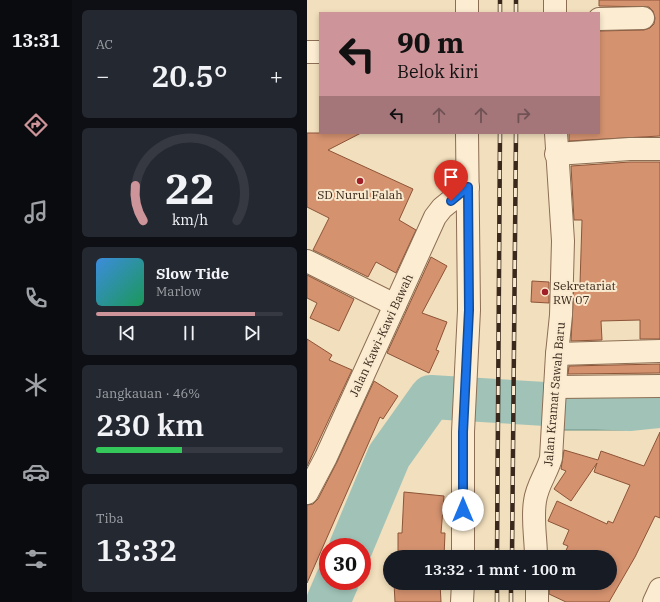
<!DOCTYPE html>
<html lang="id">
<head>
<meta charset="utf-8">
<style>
  :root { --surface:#171b24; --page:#242831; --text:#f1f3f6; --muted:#9ea1a6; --line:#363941; --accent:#cd9499 }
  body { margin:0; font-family:"IBM Plex Serif",serif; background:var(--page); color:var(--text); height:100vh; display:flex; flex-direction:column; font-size:15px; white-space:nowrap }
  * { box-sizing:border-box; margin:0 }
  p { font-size:13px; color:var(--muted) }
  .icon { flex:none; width:22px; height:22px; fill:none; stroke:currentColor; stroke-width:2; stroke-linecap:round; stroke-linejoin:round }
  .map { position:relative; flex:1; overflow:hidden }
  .sheet { display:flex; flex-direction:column; gap:10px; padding:10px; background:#0d0f14; width:235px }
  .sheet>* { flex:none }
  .top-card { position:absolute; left:12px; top:12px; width:281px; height:122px; border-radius:0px; box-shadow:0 2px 6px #0003; background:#cd9499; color:#111; overflow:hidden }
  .speed { position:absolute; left:12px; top:538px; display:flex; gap:8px; font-size:20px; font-weight:700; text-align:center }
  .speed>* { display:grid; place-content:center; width:52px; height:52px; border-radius:50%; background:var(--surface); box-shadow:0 2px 6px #0003; line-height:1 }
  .speed .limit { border:6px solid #d22; background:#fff; color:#111 }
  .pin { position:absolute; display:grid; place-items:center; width:34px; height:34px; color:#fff; margin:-41px -17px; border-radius:50% 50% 50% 0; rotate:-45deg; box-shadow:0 0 4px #0007 }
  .pin .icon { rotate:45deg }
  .me { position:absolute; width:44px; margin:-22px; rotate:0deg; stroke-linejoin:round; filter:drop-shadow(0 0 3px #0008) }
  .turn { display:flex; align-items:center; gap:14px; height:84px; padding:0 12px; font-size:18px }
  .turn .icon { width:52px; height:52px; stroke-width:2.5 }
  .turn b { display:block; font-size:28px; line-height:34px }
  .lanes { display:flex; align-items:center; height:38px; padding:0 12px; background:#0003; justify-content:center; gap:20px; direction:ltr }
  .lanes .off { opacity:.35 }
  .big { font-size:30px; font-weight:600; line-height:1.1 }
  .sheet .card { flex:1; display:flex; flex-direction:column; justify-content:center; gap:6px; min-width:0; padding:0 14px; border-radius:6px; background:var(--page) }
  .sheet .dial { align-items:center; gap:0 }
  .dial svg { height:104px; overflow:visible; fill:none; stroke:var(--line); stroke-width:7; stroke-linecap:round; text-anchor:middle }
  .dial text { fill:var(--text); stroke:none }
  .song { display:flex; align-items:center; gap:12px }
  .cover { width:48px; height:48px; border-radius:6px; background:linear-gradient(135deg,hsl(210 70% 55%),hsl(150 70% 35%)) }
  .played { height:4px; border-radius:2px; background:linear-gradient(90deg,var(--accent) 85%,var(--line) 85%) }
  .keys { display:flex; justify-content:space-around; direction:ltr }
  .heat { display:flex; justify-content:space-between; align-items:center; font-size:22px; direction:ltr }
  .charge { height:6px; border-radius:3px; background:linear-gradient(90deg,#34c759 46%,var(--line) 0) }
  .trip { position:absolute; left:76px; top:550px; width:234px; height:40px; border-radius:20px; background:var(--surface); box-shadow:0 2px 6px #0003; font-weight:600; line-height:40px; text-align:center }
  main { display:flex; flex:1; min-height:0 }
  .tabs { display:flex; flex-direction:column; width:72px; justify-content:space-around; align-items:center; background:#090b0e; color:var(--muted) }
  .tabs .icon { width:28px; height:28px }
  .tabs .current { color:var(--accent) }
  .tabs b { font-size:18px; color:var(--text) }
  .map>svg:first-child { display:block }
  .water { fill:#a1c3b7; stroke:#689184 }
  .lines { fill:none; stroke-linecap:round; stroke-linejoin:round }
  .river { stroke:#a1c3b7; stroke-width:44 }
  .building { fill:#d4926f; stroke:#8d5438 }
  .minor-casing { stroke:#8c6e54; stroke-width:24 }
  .minor { stroke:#fcecd1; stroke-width:22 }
  .rail-casing { stroke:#39281b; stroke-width:4.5 }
  .rail { stroke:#f9e9ce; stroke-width:3; stroke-dasharray:9; stroke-linecap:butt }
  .route-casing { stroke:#114b97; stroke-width:10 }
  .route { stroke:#1a73e8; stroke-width:7 }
  .poi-dot { fill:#a11f28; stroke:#f9e9ce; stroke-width:1.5 }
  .labels { text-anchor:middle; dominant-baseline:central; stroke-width:4; stroke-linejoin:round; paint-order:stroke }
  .poi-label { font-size:12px; fill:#39281b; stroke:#f9e9ce }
  .street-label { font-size:12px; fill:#39281b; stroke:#f9e9ce }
</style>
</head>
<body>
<main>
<nav class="tabs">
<b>13:31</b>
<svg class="icon current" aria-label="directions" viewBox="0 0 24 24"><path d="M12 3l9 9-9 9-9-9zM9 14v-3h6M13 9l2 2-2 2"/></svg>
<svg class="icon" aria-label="music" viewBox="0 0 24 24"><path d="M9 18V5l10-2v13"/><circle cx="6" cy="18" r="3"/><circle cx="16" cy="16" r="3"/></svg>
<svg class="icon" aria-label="phone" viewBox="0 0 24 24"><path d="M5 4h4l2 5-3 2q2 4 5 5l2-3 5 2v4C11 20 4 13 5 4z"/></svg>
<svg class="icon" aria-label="climate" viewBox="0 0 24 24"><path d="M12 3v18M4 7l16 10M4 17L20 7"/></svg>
<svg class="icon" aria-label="car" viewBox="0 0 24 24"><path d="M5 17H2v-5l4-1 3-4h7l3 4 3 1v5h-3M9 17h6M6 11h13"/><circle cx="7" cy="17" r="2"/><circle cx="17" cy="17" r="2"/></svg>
<svg class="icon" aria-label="filters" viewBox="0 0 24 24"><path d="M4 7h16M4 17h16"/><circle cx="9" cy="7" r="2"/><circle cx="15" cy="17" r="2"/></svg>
</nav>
<section class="sheet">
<div class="card"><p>AC</p>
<div class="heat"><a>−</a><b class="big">20.5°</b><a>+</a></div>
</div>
<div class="card dial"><svg viewBox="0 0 100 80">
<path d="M14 69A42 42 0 1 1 86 69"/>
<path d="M14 69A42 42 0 0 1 8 42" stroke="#cd9499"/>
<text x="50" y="56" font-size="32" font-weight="700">22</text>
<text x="50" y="72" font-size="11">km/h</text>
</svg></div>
<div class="card">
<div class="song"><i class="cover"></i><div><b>Slow Tide</b><p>Marlow</p></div></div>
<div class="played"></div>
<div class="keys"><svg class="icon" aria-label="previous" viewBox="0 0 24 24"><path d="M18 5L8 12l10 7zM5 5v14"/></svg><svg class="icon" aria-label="pause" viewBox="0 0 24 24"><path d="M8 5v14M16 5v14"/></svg><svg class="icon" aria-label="next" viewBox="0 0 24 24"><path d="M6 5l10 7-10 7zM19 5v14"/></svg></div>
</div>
<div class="card"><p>Jangkauan · 46%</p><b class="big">230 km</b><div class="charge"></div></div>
<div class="card"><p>Tiba</p><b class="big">13:32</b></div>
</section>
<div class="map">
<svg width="353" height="602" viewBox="0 0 353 602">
  <rect width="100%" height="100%" fill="#f2dfbd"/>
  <!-- water -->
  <polygon class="water" points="353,393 353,421 317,430 255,430 255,395"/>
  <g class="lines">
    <!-- river -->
    <g class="river">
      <polyline points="44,547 82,456 124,397 322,409 353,406"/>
      <polyline points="21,602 30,581"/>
    </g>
  </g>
  <!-- building -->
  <g class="building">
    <polygon points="292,0 353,0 353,136 262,141 262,133 292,133 292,31 337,30 343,28 347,24 348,18 346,11 342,7 292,6"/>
    <polygon points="0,133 54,133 21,150 106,189 92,220 109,230 89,273 69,262 61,277 6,250 22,218 0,207"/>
    <polygon points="323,162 353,162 353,339 333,339 333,320 294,321 295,340 264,341 267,283 273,284 275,220 267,220 264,166"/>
    <polygon points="124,257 140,266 115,313 140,322 129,350 132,351 122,373 80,353"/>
    <polygon points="0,275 47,299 32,331 3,318 10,303 0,298"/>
    <polygon points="225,281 242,282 242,303 224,302"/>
    <polygon points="0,339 25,355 22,360 45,370 0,466"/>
    <polygon points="353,364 353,373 261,374 262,366"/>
    <polygon points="67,381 91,396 76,419 73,417 0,583 0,505 6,504 11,499 30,462"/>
    <polygon points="353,432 353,518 348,516 328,557 302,602 259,602 242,594 243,583 303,583 303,557 256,557 261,546 256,544 262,530 241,521 250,501 300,524 301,521 306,523 323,485 287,472 290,463 264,501 247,489 259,471 254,469 257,450 291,460 294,451 337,466"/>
    <polygon points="97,492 137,496 134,533 138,533 137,557 91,557 91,533 95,533"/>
    <polygon points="87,583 133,583 134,602 88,602"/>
  </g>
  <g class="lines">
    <defs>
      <g id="minor">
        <polyline points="160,0 160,13"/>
        <polyline points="248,0 248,13"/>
        <polyline points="292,19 336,18"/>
        <polyline points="0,52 13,52"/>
        <polyline points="249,154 323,149 353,149"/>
        <polyline points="0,261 88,305"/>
        <polyline points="250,354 353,351"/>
        <polyline points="248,387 353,386"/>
        <polyline points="0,493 19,457 128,217 135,208 161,187"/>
        <polyline points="156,557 156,432 162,310 160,133"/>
        <path d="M 229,557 C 229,539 225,519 228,501 C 230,485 240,473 244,458 L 250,354 L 254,315 L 256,241 L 249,133"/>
        <polyline points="230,583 230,602"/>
        <polyline points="155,602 156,583"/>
        <polyline points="347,602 353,589"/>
      </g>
    </defs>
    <!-- minor casing -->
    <use href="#minor" class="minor-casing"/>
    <!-- minor -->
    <use href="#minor" class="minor"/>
    <defs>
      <g id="rail">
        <polyline points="193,13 193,0"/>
        <polyline points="209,13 209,0"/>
        <polyline points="190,557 193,133"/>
        <polyline points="205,557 209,133"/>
        <polyline points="190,602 190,583"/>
        <polyline points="204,602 204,583"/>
      </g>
    </defs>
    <!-- rail casing -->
    <use href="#rail" class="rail-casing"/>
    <!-- rail -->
    <use href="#rail" class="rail"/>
  </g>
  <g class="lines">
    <defs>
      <polyline id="route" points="144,201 161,187 162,310 156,432 156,510"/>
    </defs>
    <!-- route casing -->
    <use href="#route" class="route-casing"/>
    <!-- route -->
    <use href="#route" class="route"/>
  </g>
  <!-- markers -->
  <g class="poi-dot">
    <circle cx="53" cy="181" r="4"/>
    <circle cx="238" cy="292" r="4"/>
  </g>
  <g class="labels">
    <!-- poi labels -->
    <g class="poi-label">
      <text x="53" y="194">SD Nurul Falah</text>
      <text x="246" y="285" text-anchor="start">Sekretariat<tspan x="246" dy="14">RW 07</tspan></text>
    </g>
    <!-- street labels -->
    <g class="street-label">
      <text transform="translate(74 335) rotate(-65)">Jalan Kawi-Kawi Bawah</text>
      <text transform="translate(247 394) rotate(-85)">Jalan Kramat Sawah Baru</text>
    </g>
  </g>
</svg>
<div class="speed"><div class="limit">30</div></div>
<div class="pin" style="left:144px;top:201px;background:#d93025"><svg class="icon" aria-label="arrive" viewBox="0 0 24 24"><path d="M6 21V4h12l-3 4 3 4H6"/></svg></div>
<svg class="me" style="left:156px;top:510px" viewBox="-20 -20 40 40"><circle r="19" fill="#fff"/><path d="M0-13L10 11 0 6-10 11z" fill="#1a73e8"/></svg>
<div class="trip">13:32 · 1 mnt · 100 m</div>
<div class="top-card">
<div class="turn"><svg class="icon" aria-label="left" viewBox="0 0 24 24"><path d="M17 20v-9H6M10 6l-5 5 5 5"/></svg><div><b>90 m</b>Belok kiri</div></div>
<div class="lanes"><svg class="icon" aria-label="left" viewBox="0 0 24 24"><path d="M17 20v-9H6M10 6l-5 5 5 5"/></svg><svg class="icon off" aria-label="ahead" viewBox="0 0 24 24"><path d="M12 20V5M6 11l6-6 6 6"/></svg><svg class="icon off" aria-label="ahead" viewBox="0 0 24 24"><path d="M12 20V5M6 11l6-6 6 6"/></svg><svg class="icon off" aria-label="right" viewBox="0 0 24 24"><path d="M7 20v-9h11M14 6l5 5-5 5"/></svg></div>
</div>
</div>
</main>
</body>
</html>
